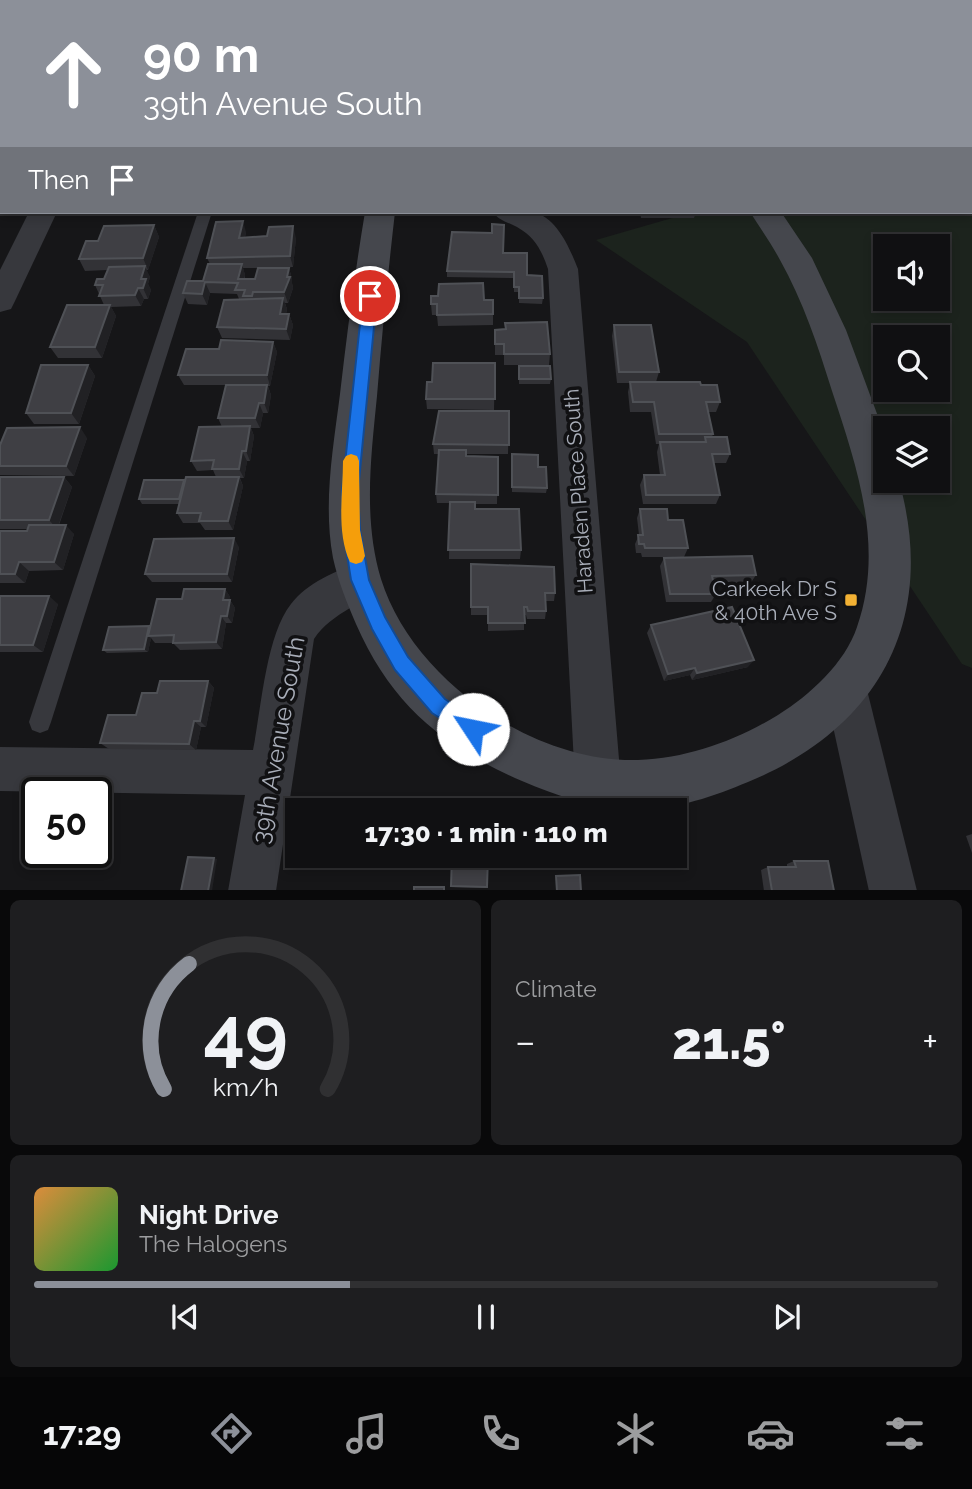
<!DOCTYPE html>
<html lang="en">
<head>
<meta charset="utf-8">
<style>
  :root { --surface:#101012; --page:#1e1e20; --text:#f1f3f6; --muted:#9c9d9f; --line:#303032; --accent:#8c9099 }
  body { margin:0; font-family:Raleway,sans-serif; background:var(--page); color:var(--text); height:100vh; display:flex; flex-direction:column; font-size:26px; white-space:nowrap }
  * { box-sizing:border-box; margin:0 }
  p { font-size:23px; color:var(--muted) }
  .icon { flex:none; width:38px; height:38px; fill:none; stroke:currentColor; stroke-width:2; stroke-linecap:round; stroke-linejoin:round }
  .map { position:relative; height:890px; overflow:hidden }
  .side { display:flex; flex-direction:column; gap:10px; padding:10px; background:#09090a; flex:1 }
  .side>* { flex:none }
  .top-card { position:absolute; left:0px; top:0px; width:973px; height:214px; box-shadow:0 4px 10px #0003,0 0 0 2px var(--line); background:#8c9099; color:#fff; overflow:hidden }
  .fabs { position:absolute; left:873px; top:234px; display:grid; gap:14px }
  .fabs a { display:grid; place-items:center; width:77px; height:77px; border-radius:0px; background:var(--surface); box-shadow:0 4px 10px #0003,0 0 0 2px var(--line); font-size:35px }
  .speed { position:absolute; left:21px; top:777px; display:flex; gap:14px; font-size:35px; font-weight:700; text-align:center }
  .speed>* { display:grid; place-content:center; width:91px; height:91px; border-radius:50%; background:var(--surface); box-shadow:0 4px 10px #0003,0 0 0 2px var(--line); line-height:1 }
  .speed .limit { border:4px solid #111; border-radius:10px; background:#fff; color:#111 }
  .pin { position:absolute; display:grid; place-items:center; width:60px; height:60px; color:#fff; margin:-30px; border:4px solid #fff; border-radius:50%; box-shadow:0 2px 7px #0007 }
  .me { position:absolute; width:77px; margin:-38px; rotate:304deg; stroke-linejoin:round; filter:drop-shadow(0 0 5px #0008) }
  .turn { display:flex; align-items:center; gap:24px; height:147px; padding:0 28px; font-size:32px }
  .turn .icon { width:91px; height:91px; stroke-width:2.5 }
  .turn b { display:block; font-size:49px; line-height:60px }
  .then { display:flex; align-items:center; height:66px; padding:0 28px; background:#0003; gap:14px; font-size:26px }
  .big { font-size:52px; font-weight:800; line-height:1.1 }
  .side .tile { flex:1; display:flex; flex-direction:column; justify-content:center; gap:10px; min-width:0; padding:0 24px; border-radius:10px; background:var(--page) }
  .side .dial { align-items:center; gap:0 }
  .dial svg { height:182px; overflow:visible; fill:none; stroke:var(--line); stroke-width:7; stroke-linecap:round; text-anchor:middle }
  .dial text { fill:var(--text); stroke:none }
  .song { display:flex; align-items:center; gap:21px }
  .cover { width:84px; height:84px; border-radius:10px; background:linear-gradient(135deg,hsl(30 70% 55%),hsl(130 70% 35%)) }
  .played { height:7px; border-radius:4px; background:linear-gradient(90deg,var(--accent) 35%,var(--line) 35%) }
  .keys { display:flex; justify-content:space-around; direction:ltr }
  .heat { display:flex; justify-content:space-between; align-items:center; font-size:38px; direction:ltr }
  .side .tiles { flex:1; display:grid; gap:10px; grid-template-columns:1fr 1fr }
  .tile:last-child { grid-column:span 2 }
  .trip { position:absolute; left:285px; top:798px; width:402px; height:70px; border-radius:0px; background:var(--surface); box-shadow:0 4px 10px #0003,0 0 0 2px var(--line); font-weight:800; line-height:70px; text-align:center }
  .tab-bar { display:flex; height:112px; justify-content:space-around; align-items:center; background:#060607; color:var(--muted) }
  .tab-bar .icon { width:49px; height:49px }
  .tab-bar .current { color:var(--accent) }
  .tab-bar b { font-size:32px; color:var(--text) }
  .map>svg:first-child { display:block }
  .green { fill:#1c231d; fill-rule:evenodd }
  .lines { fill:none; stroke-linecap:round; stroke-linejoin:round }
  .service { fill:#37383d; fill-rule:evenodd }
  .minor { fill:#37383d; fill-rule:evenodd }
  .secondary { fill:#45474d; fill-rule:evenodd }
  .wall { fill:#323236; fill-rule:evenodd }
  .shaded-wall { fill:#212124 }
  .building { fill:#3f3f44; stroke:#4f5156; stroke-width:2 }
  .route { fill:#1a73e8; stroke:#114b97; stroke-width:2 }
  .slow { fill:#f59e0b }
  .poi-dot { fill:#f2b134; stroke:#111113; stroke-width:2.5 }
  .labels { text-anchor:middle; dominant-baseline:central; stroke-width:7; stroke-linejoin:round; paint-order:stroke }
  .street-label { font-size:21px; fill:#a8adb8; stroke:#111113 }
  .poi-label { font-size:21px; fill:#a8adb8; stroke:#111113; text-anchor:end }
  .near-street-label { font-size:24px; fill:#a8adb8; stroke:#111113 }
</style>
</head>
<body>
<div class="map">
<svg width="972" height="891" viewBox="0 0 972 891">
  <rect width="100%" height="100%" fill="#161618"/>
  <!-- green -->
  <g class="green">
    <polygon points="520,0 972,0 972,27 971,2"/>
    <path d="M 972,54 L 972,668 L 962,664 L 747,342 L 596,240 L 693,212 L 971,212 ZM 886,247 L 938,247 L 938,299 L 886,299 ZM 886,338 L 938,338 L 938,390 L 886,390 ZM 886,429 L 938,429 L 938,481 L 886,481 Z"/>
  </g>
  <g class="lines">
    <!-- service -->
    <polygon class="service" points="198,212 212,212 51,722 48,730 40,733 32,730 29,722"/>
    <!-- minor -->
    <g class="minor">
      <rect x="134" y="0" width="22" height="2"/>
      <polygon points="0,197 2,212 12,212 0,215"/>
      <polygon points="29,212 57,212 15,301 11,309 0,312 0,270"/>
      <path d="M 493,212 C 505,211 521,209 533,212 C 557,217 570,249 578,269 L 621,783 L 614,799 L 598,806 L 582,799 L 575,783 L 548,269 C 542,251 535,237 517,227 C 508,222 499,221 493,212 Z"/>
      <path d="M 360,562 L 374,567 L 380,580 C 368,605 332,611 314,639 L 276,891 L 228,891 L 245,795 L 0,791 L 0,747 L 253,750 C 261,710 266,635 291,604 C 307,583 336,571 360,562 Z"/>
      <polygon points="846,669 861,675 867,690 917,891 869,891 825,690 831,675"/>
    </g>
    <!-- secondary -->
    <g class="secondary">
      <rect x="394" y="0" width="24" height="2"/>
      <polygon points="679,0 703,0 678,2"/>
      <path d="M 365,212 L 395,212 C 388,273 382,334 377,396 C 371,457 363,519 381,579 C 412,679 533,763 638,760 C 689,758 735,741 778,715 C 810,695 845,663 857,627 C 885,547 857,467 832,391 C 818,346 803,301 780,260 C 771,243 760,228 750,212 L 781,212 L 812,258 L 846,330 L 886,438 L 886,481 L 899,481 C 938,620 879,728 748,782 C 712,797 672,811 632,809 C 593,808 557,796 522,781 C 443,747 391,704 356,624 C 347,603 338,581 333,558 C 323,504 333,449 340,394 C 347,333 355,272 365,212 Z"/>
    </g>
  </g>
  <!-- wall -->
  <g class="wall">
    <rect x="0" y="98" width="2" height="78"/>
    <polygon points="640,212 696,212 694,218 641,218"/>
    <polygon points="154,225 159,237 148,270 146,270 150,277 148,284 151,290 148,299 144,299 141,306 111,307 116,316 102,358 58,358 50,347 104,305 95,285 104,279 107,270 85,271 79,259 98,241"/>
    <path d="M 246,232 L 245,237 L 296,238 L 293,267 L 265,268 L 289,268 L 292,279 L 292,283 L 293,288 L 288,303 L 285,303 L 287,309 L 286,314 L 289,314 L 293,325 L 290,340 L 222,338 L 217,327 L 239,299 L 237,294 L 210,293 L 207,305 L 188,304 L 183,293 L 203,281 L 210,264 L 207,258 ZM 243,268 L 258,268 L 255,279 L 245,279 L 245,275 Z"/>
    <polygon points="503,253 527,275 543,298 542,304 519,303 519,292 514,292 514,278 447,277 447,271"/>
    <polygon points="493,300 493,325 438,326 437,315 432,315 431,304"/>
    <polygon points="505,323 550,354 549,365 504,365 504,355 495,355 495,330 505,329"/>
    <polygon points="614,325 659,372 656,382 701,385 720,402 716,412 708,412 713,434 712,437 730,454 726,463 714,463 720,495 716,504 643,504 640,485 644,475 660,475 657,452 659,444 656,444 651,412 630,412 628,392 630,383 617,383 612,336"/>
    <polygon points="273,342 277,352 270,386 268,386 271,395 268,413 263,413 260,428 251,428 254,436 250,461 247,461 244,478 240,478 243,486 233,530 205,530 200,523 183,523 177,513 179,504 142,504 139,499 185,481 216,477 213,470 197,471 191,461 222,427 218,418 226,385 184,385 178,375 219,349"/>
    <polygon points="495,363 494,410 427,409 426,399 432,382"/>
    <polygon points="88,365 95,376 79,424 34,424 26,413"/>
    <polygon points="519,366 551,379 550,384 519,384"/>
    <polygon points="509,411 508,454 466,454 466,456 498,457 497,504 475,504 475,509 521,550 520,559 449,559 450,503 437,503 436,494 438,454 434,454 433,444"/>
    <polygon points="87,438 74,476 0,475 0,445"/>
    <polygon points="512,454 538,467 547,488 546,493 512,492"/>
    <polygon points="0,477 64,477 72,487 59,525 74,534 63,570 29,571 25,583 0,583 0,531 27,531 28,529 0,529"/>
    <polygon points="640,509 668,520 688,548 684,557 642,557 641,553 636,553 635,544 639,535 637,518"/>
    <polygon points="239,547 232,582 152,582 145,574"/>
    <polygon points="664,558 756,575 750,584 714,585 716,594 711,602 666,602 660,566"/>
    <polygon points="471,564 555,593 554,601 545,601 546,611 545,619 527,619 526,615 524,615 524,630 488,631 488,615 471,615"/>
    <polygon points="225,589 230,597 230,600 235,608 232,623 226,623 222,649 180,650 173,643 155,643 151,638 148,652 107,653 103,650 149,626 150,627 182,599"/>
    <polygon points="0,596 58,604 43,652 0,652"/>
    <polygon points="651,625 748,667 692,680 690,675 664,681 647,633"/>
    <polygon points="208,681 214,688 206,727 201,727 196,750 109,749 100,743 136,715 157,693"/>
    <polygon points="972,834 972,853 966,836"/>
    <polygon points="488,856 487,888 451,887 451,886"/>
    <polygon points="794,861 834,891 764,891 761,870 768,867 787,867 787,864"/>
  </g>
  <!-- shaded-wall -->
  <g class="shaded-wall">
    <polygon points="243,221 246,232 243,249 239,238"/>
    <polygon points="154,225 159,237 148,270 143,258"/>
    <polygon points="293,226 296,238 293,267 290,256"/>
    <polygon points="242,264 245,275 242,290 238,279"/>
    <polygon points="145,266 150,277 148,284 151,290 148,299 143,288 141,279"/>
    <polygon points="289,268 292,279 292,283 293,288 288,303 284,292"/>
    <polygon points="205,282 210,293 207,305 202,294"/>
    <polygon points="138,288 144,299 141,306 135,295"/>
    <polygon points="283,298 287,309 283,325 280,314"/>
    <polygon points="110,305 116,316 102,358 95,347"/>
    <polygon points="289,314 293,325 290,340 286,329"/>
    <polygon points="273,342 277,352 270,386 267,375"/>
    <polygon points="88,365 95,376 79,424 71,413"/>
    <polygon points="267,385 271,395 268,413 264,403"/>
    <polygon points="259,403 263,413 260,428 255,418"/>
    <polygon points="250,426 254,436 250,461 246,451"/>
    <polygon points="80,427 87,438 74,476 66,466"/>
    <polygon points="242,451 247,461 244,478 239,469"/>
    <polygon points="64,477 72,487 57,529 49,520"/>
    <polygon points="239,477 243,486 233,530 228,521"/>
    <polygon points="66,525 74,534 63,570 54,562"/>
    <polygon points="234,538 239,547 232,582 227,574"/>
    <polygon points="19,562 29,571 25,583 15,574"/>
    <polygon points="225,589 230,597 230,600 235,608 232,623 227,616 223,600"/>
    <polygon points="49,596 58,604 43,652 33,645"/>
    <polygon points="221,616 226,623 222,649 216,642"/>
    <polygon points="149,626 153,630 148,636 151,638 148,652 144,649"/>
    <polygon points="754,660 748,667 692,680 697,673"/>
    <polygon points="695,668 690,675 664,681 668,674"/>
    <polygon points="208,681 214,688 206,727 200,721"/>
    <polygon points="194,721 201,727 196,750 189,744"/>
    <polygon points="214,858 217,859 212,891 208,891"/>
  </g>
  <!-- building -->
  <g class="building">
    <polygon points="453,0 496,0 497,2 453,2"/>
    <rect x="0" y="98" width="2" height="30"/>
    <polygon points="0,132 2,132 1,164 0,164"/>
    <polygon points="243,221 239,238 267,236 269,227 293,226 290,256 207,258 216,222"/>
    <polygon points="492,224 504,225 503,253 527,253 527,275 542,276 543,298 519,298 519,287 514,287 514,272 447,271 452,232 492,233"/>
    <polygon points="154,225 143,258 79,259 86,241 98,241 104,226"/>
    <polygon points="208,264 242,264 238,279 255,279 258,268 289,268 287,277 290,277 284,292 253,292 252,296 243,296 245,290 235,290 238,283 205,282 202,294 183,293 187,281 203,281"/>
    <polygon points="145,266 141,279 146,279 143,288 138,288 135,295 99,296 103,285 95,285 97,279 104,279 109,267"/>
    <polygon points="483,283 484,300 493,300 493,314 437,315 437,304 431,304 431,296 438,296 439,284"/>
    <polygon points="283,298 280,314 289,314 286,329 217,327 224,300"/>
    <polygon points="67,305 110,305 95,347 50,347"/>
    <polygon points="547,322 550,354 504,354 504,344 495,344 495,330 506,329 505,323"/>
    <polygon points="614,325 651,325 659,372 619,372"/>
    <polygon points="221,340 273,342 267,375 178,375 186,349 219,349"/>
    <polygon points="433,363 495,363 495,399 426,399 427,382 432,382"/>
    <polygon points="41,365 88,365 71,413 26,413"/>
    <polygon points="519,366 550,366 551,379 519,379"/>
    <polygon points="630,382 700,382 701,385 717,385 720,402 706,402 713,434 659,434 654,402 633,402"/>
    <polygon points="226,385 267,385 264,403 259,403 255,418 218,418"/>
    <polygon points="439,411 509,411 509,445 433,444"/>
    <polygon points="250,426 246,451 242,451 239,469 212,469 214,460 191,461 199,427"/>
    <polygon points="80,427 66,466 0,466 0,445 7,428"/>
    <polygon points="705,437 727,437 730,454 712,454 720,495 646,495 644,475 665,475 660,442 706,442"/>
    <polygon points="439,450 466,450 466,456 498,457 498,495 436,494"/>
    <polygon points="512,454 538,455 538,467 546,467 547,488 512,487"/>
    <polygon points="0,477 64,477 49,520 0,520"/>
    <polygon points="186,477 239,477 228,521 199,521 201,513 177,513"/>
    <polygon points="144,480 184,480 179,499 139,499"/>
    <polygon points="450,502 475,502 475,509 519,509 521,550 448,550"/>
    <polygon points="640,509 667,509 668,520 683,520 688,548 645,548 644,544 639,544 638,535 643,535"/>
    <polygon points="29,525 66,525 54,562 19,562 15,574 0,574 0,531 27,531"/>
    <polygon points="234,538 227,574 145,574 154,539"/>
    <polygon points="752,556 756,575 712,576 716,594 670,594 664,558"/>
    <polygon points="471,564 554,567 555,593 545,593 546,611 528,611 527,607 524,607 525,623 488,623 488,607 471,607"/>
    <polygon points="184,589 225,589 223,600 230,600 227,616 221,616 216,642 173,643 174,635 148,636 157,599 182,599"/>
    <polygon points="0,596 49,596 33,645 0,645"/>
    <polygon points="732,607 754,660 697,673 695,668 668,674 651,625"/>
    <polygon points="149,626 144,649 103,650 109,627"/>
    <polygon points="160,681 208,681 200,721 194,721 189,744 100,743 108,715 136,715 142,693 157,693"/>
    <polygon points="452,856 488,856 487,887 451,886"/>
    <polygon points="188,857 214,858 208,891 181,891"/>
    <polygon points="794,861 828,861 834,891 772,891 768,867 796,867"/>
    <polygon points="580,875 581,891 557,891 556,876"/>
    <rect x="414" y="887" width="30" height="4"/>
  </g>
  <!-- route -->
  <polygon class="route" points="370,291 377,296 358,491 360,530 369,580 385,617 408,657 445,699 480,722 483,729 480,736 473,739 432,713 395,670 372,629 351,580 343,530 342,491 363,296"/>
  <!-- slow -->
  <path class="slow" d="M 351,454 L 357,456 L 359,461 L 360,530 L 365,556 L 362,562 L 356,564 L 350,562 C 336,532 343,492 343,461 L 346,456 Z"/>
  <!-- markers -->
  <rect class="poi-dot" x="844" y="593" width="14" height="14" rx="3.5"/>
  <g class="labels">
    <!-- street labels -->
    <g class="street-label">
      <text transform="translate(578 491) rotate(-94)">Haraden Place South</text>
    </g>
    <!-- poi labels -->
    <g class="poi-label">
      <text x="837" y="588">Carkeek Dr S<tspan x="837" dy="24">&amp; 40th Ave S</tspan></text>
    </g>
    <!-- near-street labels -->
    <g class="near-street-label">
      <text transform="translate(278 740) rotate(-80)">39th Avenue South</text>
    </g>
  </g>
</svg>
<div class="fabs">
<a><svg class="icon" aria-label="sound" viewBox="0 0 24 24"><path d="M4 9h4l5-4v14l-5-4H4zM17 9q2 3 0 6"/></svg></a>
<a><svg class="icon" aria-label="search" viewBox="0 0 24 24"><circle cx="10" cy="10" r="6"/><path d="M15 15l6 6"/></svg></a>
<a><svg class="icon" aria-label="layers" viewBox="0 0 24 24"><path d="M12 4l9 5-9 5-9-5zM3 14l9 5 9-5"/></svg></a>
</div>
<div class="speed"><div class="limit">50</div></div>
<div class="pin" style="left:370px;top:296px;background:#d93025"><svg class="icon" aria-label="arrive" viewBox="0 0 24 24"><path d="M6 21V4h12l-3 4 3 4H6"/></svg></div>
<svg class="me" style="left:473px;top:729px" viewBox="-20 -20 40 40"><circle r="19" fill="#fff"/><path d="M0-13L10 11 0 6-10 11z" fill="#1a73e8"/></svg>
<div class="trip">17:30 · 1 min · 110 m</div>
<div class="top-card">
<div class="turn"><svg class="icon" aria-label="ahead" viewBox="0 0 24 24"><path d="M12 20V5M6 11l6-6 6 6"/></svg><div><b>90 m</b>39th Avenue South</div></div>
<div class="then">Then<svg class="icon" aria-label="arrive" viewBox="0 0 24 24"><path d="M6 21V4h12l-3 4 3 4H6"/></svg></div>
</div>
</div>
<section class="side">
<div class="tiles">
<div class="tile dial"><svg viewBox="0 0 100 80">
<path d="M14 69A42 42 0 1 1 86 69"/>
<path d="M14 69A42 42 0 0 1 25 14" stroke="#8c9099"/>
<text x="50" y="56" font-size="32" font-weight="700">49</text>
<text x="50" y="72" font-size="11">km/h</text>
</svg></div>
<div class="tile"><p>Climate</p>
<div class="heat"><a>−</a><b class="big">21.5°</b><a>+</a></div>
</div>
<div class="tile">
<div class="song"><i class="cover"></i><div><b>Night Drive</b><p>The Halogens</p></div></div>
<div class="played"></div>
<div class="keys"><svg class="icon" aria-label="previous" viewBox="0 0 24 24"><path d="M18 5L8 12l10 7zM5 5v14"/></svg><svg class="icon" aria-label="pause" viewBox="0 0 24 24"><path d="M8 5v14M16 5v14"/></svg><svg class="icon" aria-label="next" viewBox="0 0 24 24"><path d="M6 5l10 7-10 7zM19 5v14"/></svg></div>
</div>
</div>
</section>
<nav class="tab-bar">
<b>17:29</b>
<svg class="icon current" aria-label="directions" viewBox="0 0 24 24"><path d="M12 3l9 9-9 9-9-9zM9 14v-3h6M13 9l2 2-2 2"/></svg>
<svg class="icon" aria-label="music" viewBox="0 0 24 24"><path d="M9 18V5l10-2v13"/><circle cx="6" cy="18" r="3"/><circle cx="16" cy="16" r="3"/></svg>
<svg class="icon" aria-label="phone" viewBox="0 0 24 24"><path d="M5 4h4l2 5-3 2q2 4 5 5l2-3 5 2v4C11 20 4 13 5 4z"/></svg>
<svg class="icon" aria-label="climate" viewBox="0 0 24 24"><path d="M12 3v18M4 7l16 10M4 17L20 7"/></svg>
<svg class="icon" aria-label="car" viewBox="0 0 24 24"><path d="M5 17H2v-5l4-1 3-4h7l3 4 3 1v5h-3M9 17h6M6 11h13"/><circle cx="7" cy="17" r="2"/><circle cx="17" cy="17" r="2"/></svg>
<svg class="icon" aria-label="filters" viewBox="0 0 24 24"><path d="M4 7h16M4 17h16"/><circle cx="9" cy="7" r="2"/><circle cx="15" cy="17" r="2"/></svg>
</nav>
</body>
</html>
